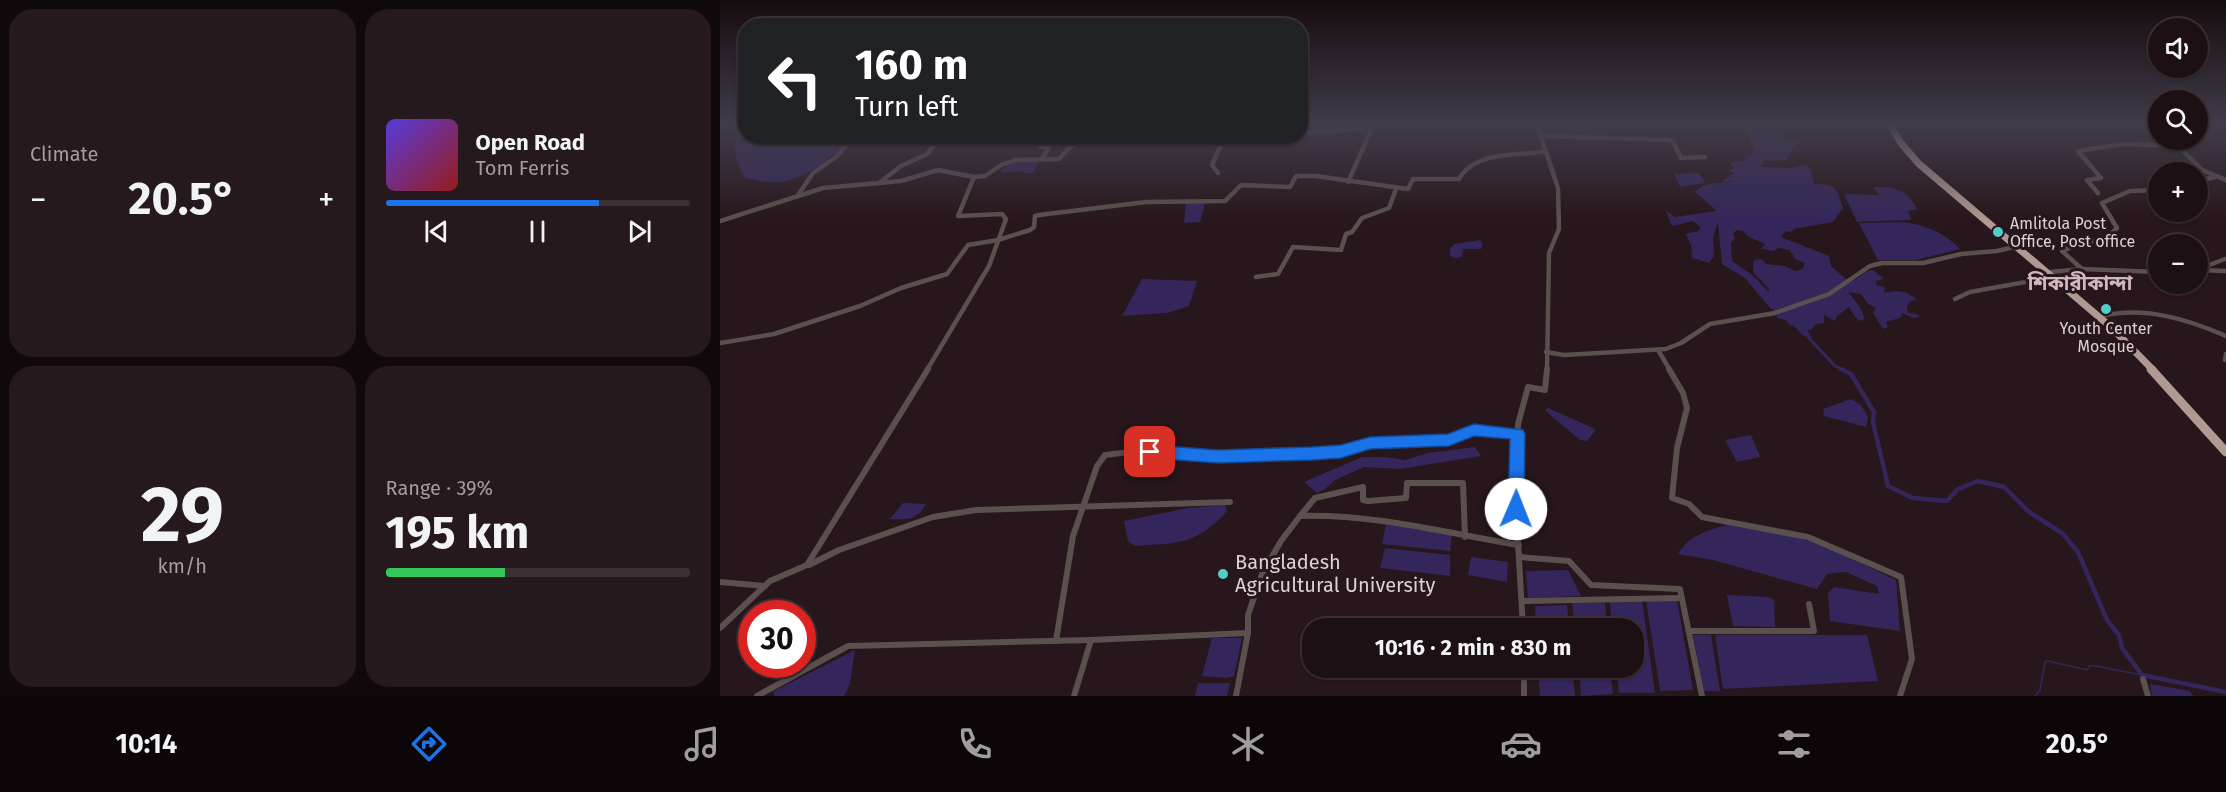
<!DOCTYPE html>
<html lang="en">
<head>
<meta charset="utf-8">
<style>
  :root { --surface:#1d1014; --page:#25191d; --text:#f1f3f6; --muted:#a09da0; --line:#3b3034; --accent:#1a73e8 }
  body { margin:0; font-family:"Fira Sans","Noto Sans Bengali",sans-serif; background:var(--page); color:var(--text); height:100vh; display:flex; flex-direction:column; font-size:22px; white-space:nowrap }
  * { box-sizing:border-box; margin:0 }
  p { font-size:20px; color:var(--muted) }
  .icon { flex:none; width:33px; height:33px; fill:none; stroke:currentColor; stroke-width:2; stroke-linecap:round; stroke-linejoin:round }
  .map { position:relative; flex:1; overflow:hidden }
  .side { display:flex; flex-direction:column; gap:9px; padding:9px; background:#10090b; width:720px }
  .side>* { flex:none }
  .top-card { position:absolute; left:18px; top:18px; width:570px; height:126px; border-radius:24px; box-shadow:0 2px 4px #0004,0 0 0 2px var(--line); background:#202124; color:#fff; overflow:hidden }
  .fabs { position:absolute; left:1428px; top:18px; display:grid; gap:12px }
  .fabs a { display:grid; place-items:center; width:60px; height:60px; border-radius:50%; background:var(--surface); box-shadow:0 2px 4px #0004,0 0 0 2px var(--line); font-size:30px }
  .speed { position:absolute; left:18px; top:600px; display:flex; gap:12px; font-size:30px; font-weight:700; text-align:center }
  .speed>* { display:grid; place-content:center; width:78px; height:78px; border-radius:50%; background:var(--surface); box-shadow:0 2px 4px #0004,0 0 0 2px var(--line); line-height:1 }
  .speed .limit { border:9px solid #d22; background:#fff; color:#111 }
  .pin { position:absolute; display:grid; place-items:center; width:51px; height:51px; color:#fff; margin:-26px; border-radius:12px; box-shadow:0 3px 9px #0006 }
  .me { position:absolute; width:66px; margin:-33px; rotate:1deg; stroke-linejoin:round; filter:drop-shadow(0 0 4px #0008) }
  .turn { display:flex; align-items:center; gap:21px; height:126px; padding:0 18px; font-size:27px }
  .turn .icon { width:78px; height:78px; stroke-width:2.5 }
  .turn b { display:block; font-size:42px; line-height:51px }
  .big { font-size:45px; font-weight:700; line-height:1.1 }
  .side .tile { flex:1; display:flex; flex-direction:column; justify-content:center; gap:9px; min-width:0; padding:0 21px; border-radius:24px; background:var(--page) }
  .side .dial { align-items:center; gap:0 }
  .dial b { font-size:78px; line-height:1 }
  .song { display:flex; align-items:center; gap:18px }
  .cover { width:72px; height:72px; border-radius:9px; background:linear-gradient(135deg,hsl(250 70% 55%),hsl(0 70% 35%)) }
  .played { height:6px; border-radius:3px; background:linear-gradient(90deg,var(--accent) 70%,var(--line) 70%) }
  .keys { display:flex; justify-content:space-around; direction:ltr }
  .heat { display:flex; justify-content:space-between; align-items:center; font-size:33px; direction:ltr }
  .charge { height:9px; border-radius:4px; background:linear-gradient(90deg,#34c759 39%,var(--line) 0) }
  .side .tiles { flex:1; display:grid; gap:9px; grid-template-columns:repeat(2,1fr) }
  .trip { position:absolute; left:582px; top:618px; width:342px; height:60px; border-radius:24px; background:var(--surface); box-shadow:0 2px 4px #0004,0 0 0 2px var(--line); font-weight:700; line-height:60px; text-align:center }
  .dock { display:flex; height:96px; justify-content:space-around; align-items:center; background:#0c0608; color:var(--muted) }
  .dock .icon { width:42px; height:42px }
  .dock .selected { color:var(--accent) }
  .dock b { font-size:27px; color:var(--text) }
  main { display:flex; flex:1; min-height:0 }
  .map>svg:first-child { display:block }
  .water { fill:#34265b; fill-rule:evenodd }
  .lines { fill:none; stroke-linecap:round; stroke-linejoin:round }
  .stream { stroke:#34265b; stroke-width:1.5 }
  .canal-far1 { stroke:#34265b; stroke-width:3 }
  .canal { stroke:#34265b; stroke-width:4.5 }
  .minor-far1 { stroke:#5a504e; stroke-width:4.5 }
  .minor { stroke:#5a504e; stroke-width:6 }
  .highway-far1 { stroke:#b19993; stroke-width:7 }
  .highway { stroke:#b19993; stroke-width:9 }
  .route { fill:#1a73e8; stroke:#114b97; stroke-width:1.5 }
  .poi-dot { fill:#53cdca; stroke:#27161b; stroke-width:2 }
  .labels { text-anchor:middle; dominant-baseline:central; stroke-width:6; stroke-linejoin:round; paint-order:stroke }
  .poi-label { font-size:16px; fill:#ded1d4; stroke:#27161b; text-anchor:start }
  .quarter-label { font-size:20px; font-weight:bold; fill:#d1b8be; stroke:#27161b }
  .near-poi-label { font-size:20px; fill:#ded1d4; stroke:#27161b; text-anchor:start }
</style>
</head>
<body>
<main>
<section class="side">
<div class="tiles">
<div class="tile"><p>Climate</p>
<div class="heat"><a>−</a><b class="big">20.5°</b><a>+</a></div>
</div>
<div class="tile">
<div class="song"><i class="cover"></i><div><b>Open Road</b><p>Tom Ferris</p></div></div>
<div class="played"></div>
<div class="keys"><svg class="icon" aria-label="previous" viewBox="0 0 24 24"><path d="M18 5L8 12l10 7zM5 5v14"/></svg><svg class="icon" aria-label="pause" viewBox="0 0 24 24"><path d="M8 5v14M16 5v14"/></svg><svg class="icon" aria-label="next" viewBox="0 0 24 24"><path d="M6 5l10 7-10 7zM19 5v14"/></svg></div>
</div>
<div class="tile dial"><b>29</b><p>km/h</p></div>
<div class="tile"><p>Range · 39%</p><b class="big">195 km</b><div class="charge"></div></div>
</div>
</section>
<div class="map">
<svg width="1506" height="696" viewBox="0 0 1506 696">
  <rect width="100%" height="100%" fill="#27161b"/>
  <!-- water -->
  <g class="water">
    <path d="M 25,125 L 26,136 L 132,137 C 113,156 90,177 62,182 C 50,184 36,180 25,178 C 15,160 8,141 25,125 Z"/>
    <path d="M 1026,125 L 1066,125 L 1062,130 L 1064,139 L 1061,140 L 1080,141 L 1080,144 L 1077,144 L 1066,160 L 1050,161 L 1044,159 L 1040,167 L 1070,168 L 1086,165 L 1091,170 L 1094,184 C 1116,184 1116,188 1123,208 L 1113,222 L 1074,229 L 1071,232 L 1066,231 L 1061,237 L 1109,256 L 1111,266 L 1128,281 C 1139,282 1143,270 1153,270 L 1164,279 L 1156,281 L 1156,285 L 1165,287 L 1164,293 C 1178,290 1187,290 1197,300 L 1191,301 L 1187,306 L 1188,313 L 1197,314 L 1200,317 L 1193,318 L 1183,313 L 1180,318 L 1166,322 L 1168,327 L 1163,329 L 1153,313 L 1156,308 L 1148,304 L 1141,294 L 1128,292 L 1140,307 L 1145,319 L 1138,321 L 1129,307 L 1117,316 L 1115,321 L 1104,315 L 1104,323 L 1096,324 L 1091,330 L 1087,330 L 1092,337 C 1081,338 1081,332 1074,326 L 1069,325 L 1066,320 L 1057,318 L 1057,312 L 1050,308 L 1025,278 L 1002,264 L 998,223 L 993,237 L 994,256 L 989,263 L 972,258 L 971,245 L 966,234 L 978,231 L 981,228 L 973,221 L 952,226 L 946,211 L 955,217 L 997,211 L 975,192 C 986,179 1005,185 1020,179 L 1007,183 L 1002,181 L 1015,173 L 1007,171 L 1015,168 L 1009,163 L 1023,161 L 1034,152 ZM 1017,230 L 1023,231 L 1029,237 L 1045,244 L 1041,249 L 1054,251 L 1058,248 L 1070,250 L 1075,259 L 1085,263 L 1083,269 L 1075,271 L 1065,266 L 1046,264 L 1042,259 L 1034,260 L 1033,272 L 1050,290 L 1048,291 L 1032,275 L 1012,261 L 1011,242 L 1015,238 L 1013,233 Z"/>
    <polygon points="319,160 313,173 304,173 303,171 280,173 290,162"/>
    <polygon points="979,173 985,183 960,187 954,174"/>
    <path d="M 1153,187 C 1175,187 1186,188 1197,209 L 1188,211 L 1191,220 L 1137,222 L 1124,194 L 1159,195 Z"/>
    <polygon points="485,203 480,222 464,223 466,204"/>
    <path d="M 1183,222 C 1205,225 1224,232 1240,249 L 1196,260 L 1158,260 L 1139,223 Z"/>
    <polygon points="760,240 763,245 761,249 743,249 742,257 735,258 730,256 730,249 734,244"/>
    <polygon points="422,279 477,281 469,306 447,313 402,316"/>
    <polygon points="1131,399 1141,405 1148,417 1146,427 1104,416 1103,409"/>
    <polygon points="828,408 873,428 875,431 867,441 860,440 829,414 825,410"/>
    <polygon points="1031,435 1040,457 1017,462 1005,440"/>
    <polygon points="755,447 761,456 680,469 644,467 615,480 605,489 597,493 584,482 642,457 665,457 685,460 708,453"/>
    <path d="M 183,503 L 206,504 C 197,520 188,520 170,519 Z"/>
    <path d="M 505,505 L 507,511 C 476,545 459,543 415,546 L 408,541 L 404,521 L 468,508 Z"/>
    <polygon points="666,524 732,535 730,551 662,544"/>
    <path d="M 1007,525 L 1062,534 L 1098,543 L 1176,580 L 1180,631 L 1110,621 L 1108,593 L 1114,587 L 1159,594 L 1157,586 L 1126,572 L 1107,574 L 1097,589 L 993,560 L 958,554 C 968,536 988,530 1007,525 Z"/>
    <polygon points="665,548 730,555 730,576 660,568"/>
    <polygon points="751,557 788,562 787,582 748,575"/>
    <polygon points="848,570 861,596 808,598 806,571"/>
    <polygon points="1007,595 1048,597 1054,600 1055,627 1013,626"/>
    <polygon points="922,600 935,693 899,693 896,668 914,668 914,628 892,628 890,602"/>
    <polygon points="926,600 957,600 973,690 940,691"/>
    <polygon points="852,603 885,603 887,628 855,628"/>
    <polygon points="847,605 849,628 816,628 815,606"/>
    <polygon points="973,635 991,635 1000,691 984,691"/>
    <polygon points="995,635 1147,635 1158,681 1003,689"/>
    <polygon points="492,638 522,638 514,676 507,678 482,676"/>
    <polygon points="135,650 130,684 124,696 54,696 54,691"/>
    <polygon points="818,668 852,668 855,696 820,696"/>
    <polygon points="859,668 890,668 893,694 861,696"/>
    <polygon points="478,683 510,683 507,696 475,696"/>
    <polygon points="1430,684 1470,691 1473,696 1432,696"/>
  </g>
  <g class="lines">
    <!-- stream -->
    <polyline class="stream" points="1315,696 1320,690 1325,662 1328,661 1367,670 1369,666 1376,666 1422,675"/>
    <!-- canal-far1 -->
    <polyline class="canal-far1" points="1088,337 1115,366 1124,370"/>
    <!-- canal -->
    <polyline class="canal" points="1121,369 1131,374 1154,412 1153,422 1168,486 1193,498 1227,501 1238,489 1258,481 1284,487 1309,512 1342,533 1358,552 1387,620 1399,635 1402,648 1422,675 1506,692"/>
    <!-- minor-far1 -->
    <g class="minor-far1">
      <polyline points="817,125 838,188 839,229 829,253 827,370"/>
      <polyline points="580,133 652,128 628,182"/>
      <polyline points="316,136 315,141 322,144 321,147 329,147 322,159"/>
      <polyline points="821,136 949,140 953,141 961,158 985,157"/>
      <polyline points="498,173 492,165 505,136"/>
      <polyline points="1478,181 1495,177"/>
      <polyline points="159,183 181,166 207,154 222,136"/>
      <polyline points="1378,193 1367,180 1381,178 1358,151 1403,144 1458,146 1482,170 1506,180"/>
      <polyline points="78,195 93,173 116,157 134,136"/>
      <polyline points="0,221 103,188 181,181 218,170 254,177 265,176 281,165 295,160 339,159 349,148 371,136"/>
      <path d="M 1362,269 L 1342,251 C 1360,242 1383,244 1397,228 L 1382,203 L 1410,191 L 1438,190"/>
      <polyline points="1486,269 1489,265 1505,259"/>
      <polyline points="1478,270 1506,271"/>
      <polyline points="1331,272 1362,269 1438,272"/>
      <polyline points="536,277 558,274 573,247 621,250 626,234 632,232 642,218 669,208 676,189"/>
      <polyline points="1235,299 1250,292 1333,277"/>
      <path d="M 1382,316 C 1424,306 1467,319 1506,336"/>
      <path d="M 0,343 L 54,334 L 140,306 L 181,288 L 227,274 L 248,245 L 278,240 L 310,230 L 314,227 L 315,216 L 319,215 L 426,202 L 505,201 L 521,185 L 570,187 L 576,176 L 596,176 L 688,189 L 693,179 L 739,179 C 754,152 795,155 822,152"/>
      <polyline points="938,350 950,370"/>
      <polyline points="826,352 844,355 946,349 961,343 990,324 1055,313 1109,294 1150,266 1162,263 1203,263 1241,254 1277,251 1298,246"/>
      <polyline points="1505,360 1506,354"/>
      <polyline points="207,370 269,266 286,219 282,214 238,216 254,177"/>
    </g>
    <!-- minor -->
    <g class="minor">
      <polyline points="949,369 963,393 967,408 957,448 952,498 969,504 982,517 1088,537 1181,577 1192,659 1180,696"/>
      <polyline points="580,516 595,498 643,487 643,500 648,501 686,498 687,483 743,483 745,537"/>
      <polyline points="799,557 849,561 871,585 960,589 982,696"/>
      <polyline points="89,565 119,550 213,517 256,510 510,502"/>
      <polyline points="0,582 45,586"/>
      <polyline points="802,601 961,598"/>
      <polyline points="0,628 50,581 87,565 208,369"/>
      <polyline points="803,628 796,509 797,457 798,424 808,387 825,390 827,369"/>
      <polyline points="969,631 1094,631 1089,604"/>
      <polyline points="336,641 353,536 377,466 385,455 418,451 498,457 592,453 621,451 650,443 729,440 754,430 797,434"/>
      <polyline points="804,668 804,696"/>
      <polyline points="1423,679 1428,696"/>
      <polyline points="37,696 128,646 371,640 528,633"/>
      <polyline points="354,696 371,640"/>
      <path d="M 516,696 L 528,633 L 528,615 L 542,574 L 561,541 L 580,516 C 655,514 726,533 799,545"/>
    </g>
    <!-- highway-far1 -->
    <polyline class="highway-far1" points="1170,125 1181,143 1198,163 1392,328 1433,370"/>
    <!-- highway -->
    <polyline class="highway" points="1431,369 1506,452"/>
  </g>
  <!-- sky -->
  <linearGradient id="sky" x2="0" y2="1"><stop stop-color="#150c0f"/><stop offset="0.56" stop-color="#413c4a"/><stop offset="1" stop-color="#413c4a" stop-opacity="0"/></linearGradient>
  <rect width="1506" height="222" fill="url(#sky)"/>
  <!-- route -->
  <polygon class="route" points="754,424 803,430 805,434 804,509 802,514 796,516 791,514 788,509 790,439 754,436 729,446 650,449 621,458 592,460 498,463 430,458 425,456 422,452 425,447 430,445 498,450 592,447 621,445 650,437 728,434"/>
  <!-- markers -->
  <g class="poi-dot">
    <circle cx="1278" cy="232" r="6"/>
    <circle cx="1386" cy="309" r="6"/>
    <circle cx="503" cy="574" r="6"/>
  </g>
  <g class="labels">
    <!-- poi labels -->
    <g class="poi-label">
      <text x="1290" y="223">Amlitola Post<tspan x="1290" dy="18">Office, Post office</tspan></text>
      <text x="1386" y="328" text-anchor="middle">Youth Center<tspan x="1386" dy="18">Mosque</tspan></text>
    </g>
    <!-- quarter labels -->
    <g class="quarter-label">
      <text x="1360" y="283">শিকারীকান্দা</text>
    </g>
    <!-- near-poi labels -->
    <g class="near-poi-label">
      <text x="515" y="562">Bangladesh<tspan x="515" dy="23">Agricultural University</tspan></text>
    </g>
  </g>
</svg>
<div class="fabs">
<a><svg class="icon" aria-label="sound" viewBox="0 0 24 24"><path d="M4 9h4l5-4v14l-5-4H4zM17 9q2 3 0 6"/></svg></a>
<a><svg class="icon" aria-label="search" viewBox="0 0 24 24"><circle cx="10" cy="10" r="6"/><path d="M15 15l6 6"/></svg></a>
<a>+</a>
<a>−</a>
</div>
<div class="speed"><div class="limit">30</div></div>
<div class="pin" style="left:430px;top:452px;background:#d93025"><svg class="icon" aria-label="arrive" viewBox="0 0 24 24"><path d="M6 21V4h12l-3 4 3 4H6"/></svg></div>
<svg class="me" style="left:796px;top:509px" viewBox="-20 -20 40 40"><circle r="19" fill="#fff"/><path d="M0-13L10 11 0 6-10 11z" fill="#1a73e8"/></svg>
<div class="trip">10:16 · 2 min · 830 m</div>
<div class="top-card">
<div class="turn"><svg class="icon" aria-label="left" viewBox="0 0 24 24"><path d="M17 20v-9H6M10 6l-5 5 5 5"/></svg><div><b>160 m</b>Turn left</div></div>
</div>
</div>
</main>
<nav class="dock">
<b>10:14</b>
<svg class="icon selected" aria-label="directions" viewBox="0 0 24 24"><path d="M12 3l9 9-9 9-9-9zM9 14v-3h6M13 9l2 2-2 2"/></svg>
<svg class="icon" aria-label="music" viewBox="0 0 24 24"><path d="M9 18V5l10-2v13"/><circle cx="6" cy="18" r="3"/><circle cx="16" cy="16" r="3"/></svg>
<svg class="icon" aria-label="phone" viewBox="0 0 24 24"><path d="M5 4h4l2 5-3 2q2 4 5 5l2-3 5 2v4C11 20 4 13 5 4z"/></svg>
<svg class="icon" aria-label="climate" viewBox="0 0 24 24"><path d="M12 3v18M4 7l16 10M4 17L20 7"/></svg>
<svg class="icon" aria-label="car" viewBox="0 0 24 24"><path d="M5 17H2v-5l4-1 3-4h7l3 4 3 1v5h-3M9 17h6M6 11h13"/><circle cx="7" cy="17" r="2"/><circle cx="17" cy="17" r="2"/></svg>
<svg class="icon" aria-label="filters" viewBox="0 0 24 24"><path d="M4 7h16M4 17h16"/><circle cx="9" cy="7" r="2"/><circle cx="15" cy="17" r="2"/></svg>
<b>20.5°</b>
</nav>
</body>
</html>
